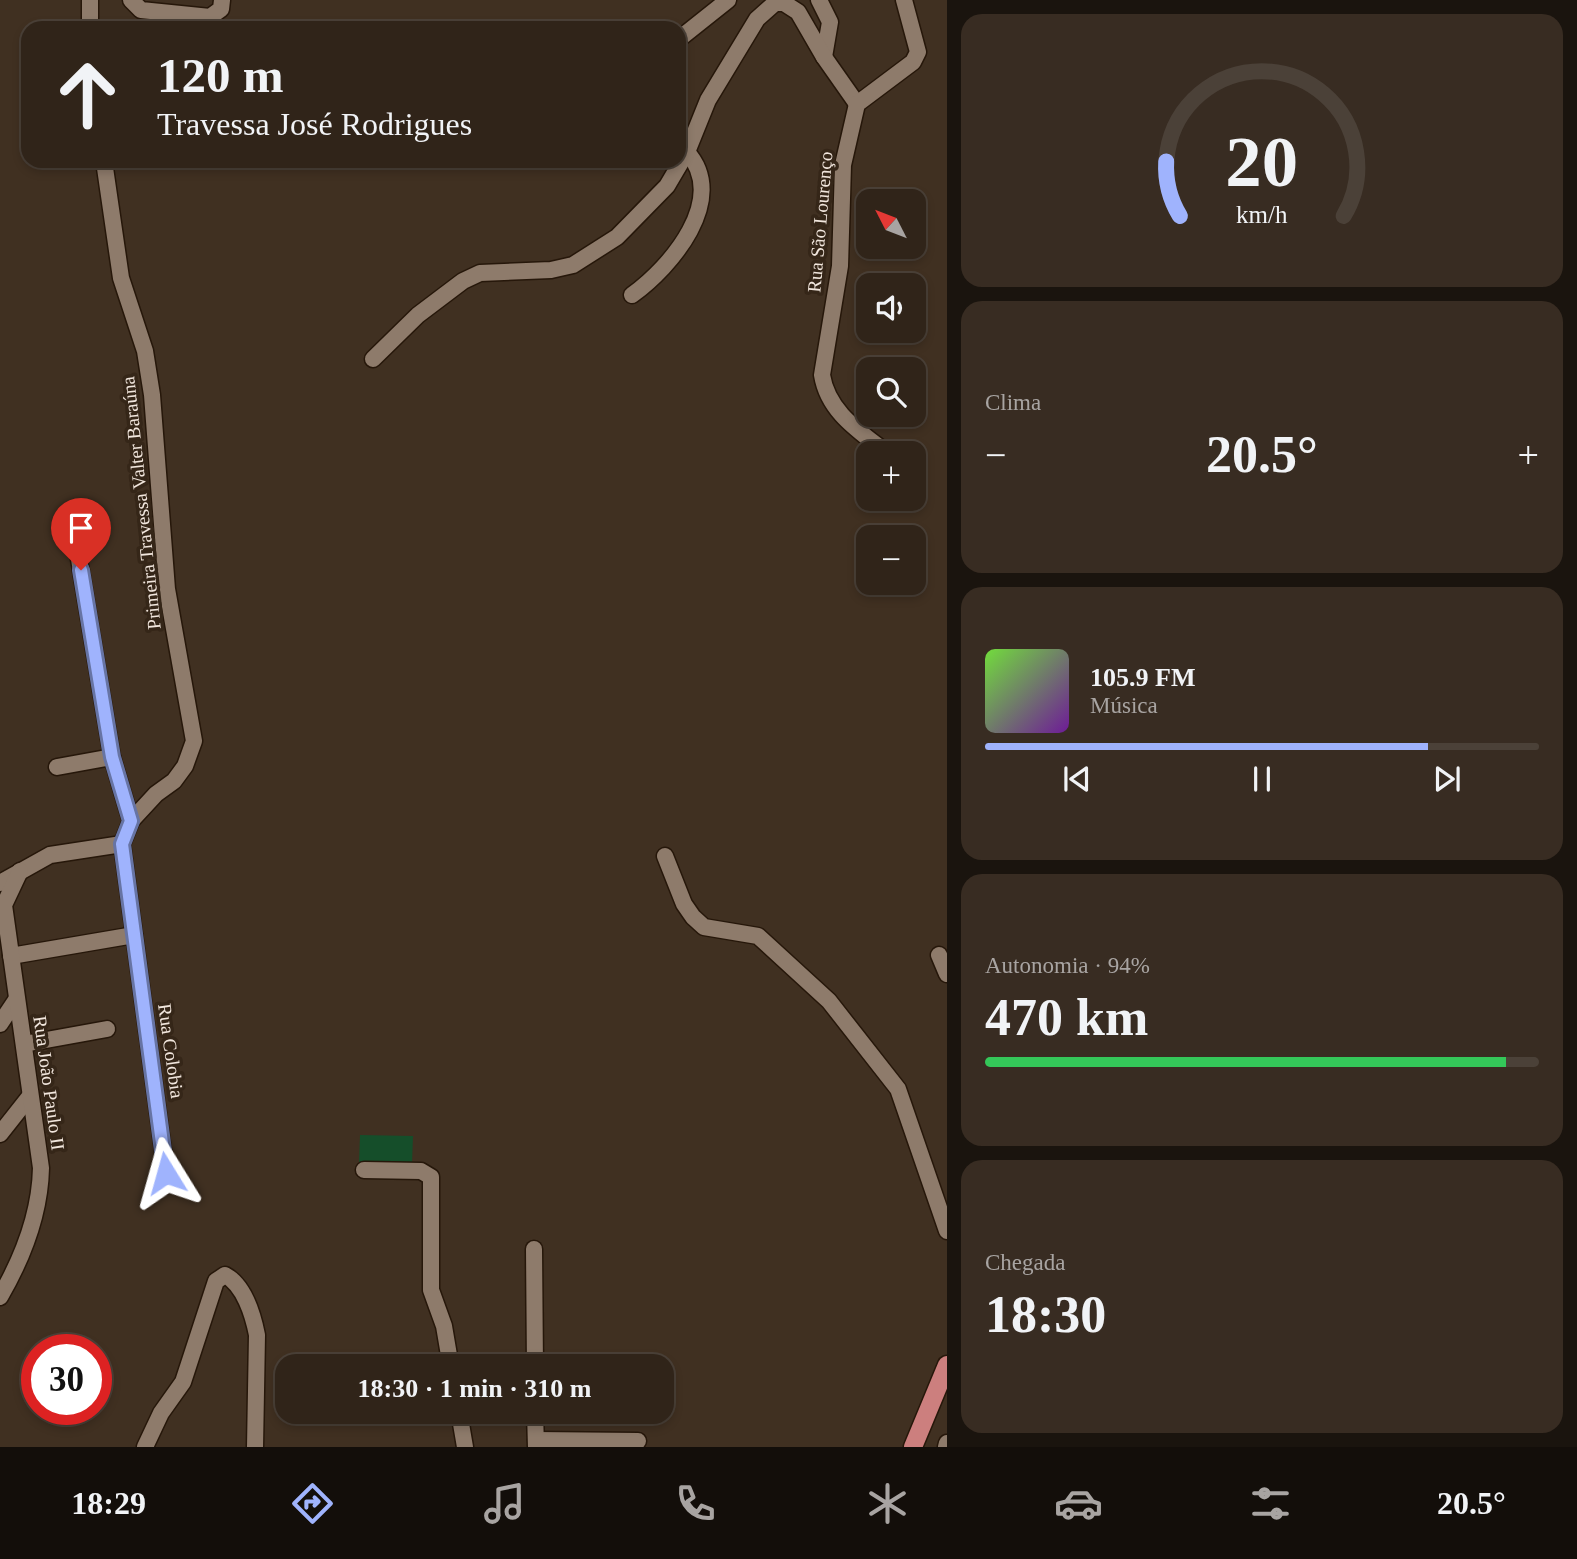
<!DOCTYPE html>
<html lang="pt">
<head>
<meta charset="utf-8">
<style>
  :root { --surface:#302419; --page:#382c22; --text:#f1f3f6; --muted:#a8a4a2; --line:#4b4138; --accent:#9fb3fd }
  body { margin:0; font-family:"Times New Roman",serif; background:var(--page); color:var(--text); height:100vh; display:flex; flex-direction:column; font-size:26px; white-space:nowrap }
  * { box-sizing:border-box; margin:0 }
  p { font-size:23px; color:var(--muted) }
  .icon { flex:none; width:38px; height:38px; fill:none; stroke:currentColor; stroke-width:2; stroke-linecap:round; stroke-linejoin:round }
  .map { position:relative; flex:1; overflow:hidden }
  .sheet { display:flex; flex-direction:column; gap:14px; padding:14px; background:#1a140e; width:630px }
  .sheet>* { flex:none }
  .banner { position:absolute; left:21px; top:21px; width:665px; height:147px; border-radius:21px; box-shadow:0 4px 10px #0003,0 0 0 2px var(--line); background:#302419; color:var(--text); overflow:hidden }
  .needle { width:46px; rotate:312deg }
  .tools { position:absolute; left:856px; top:189px; display:grid; gap:14px }
  .tools a { display:grid; place-items:center; width:70px; height:70px; border-radius:14px; background:var(--surface); box-shadow:0 4px 10px #0003,0 0 0 2px var(--line); font-size:35px }
  .speed { position:absolute; left:21px; top:1334px; display:flex; gap:14px; font-size:35px; font-weight:700; text-align:center }
  .speed>* { display:grid; place-content:center; width:91px; height:91px; border-radius:50%; background:var(--surface); box-shadow:0 4px 10px #0003,0 0 0 2px var(--line); line-height:1 }
  .speed .limit { border:10px solid #d22; background:#fff; color:#111 }
  .pin { position:absolute; display:grid; place-items:center; width:60px; height:60px; color:#fff; margin:-72px -30px; border-radius:50% 50% 50% 0; rotate:-45deg; box-shadow:0 0 7px #0007 }
  .pin .icon { rotate:45deg }
  .me { position:absolute; width:77px; margin:-38px; rotate:352deg; stroke-linejoin:round; filter:drop-shadow(0 0 5px #0008) }
  .turn { display:flex; align-items:center; gap:24px; height:147px; padding:0 21px; font-size:32px }
  .turn .icon { width:91px; height:91px; stroke-width:2.5 }
  .turn b { display:block; font-size:49px; line-height:60px }
  .big { font-size:52px; font-weight:800; line-height:1.1 }
  .sheet .card { flex:1; display:flex; flex-direction:column; justify-content:center; gap:10px; min-width:0; padding:0 24px; border-radius:21px; background:var(--page) }
  .sheet .dial { align-items:center; gap:0 }
  .dial svg { height:182px; overflow:visible; fill:none; stroke:var(--line); stroke-width:7; stroke-linecap:round; text-anchor:middle }
  .dial text { fill:var(--text); stroke:none }
  .song { display:flex; align-items:center; gap:21px }
  .cover { width:84px; height:84px; border-radius:10px; background:linear-gradient(135deg,hsl(100 70% 55%),hsl(280 70% 35%)) }
  .played { height:7px; border-radius:4px; background:linear-gradient(90deg,var(--accent) 80%,var(--line) 80%) }
  .keys { display:flex; justify-content:space-around; direction:ltr }
  .heat { display:flex; justify-content:space-between; align-items:center; font-size:38px; direction:ltr }
  .charge { height:10px; border-radius:5px; background:linear-gradient(90deg,#34c759 94%,var(--line) 0) }
  .trip { position:absolute; left:275px; top:1354px; width:399px; height:70px; border-radius:21px; background:var(--surface); box-shadow:0 4px 10px #0003,0 0 0 2px var(--line); font-weight:800; line-height:70px; text-align:center }
  .dock { display:flex; height:112px; justify-content:space-around; align-items:center; background:#130e0a; color:var(--muted) }
  .dock .icon { width:49px; height:49px }
  .dock .selected { color:var(--accent) }
  .dock b { font-size:32px; color:var(--text) }
  main { display:flex; flex:1; min-height:0 }
  .map>svg:first-child { display:block }
  .green { fill:#154e2a }
  .lines { fill:none; stroke-linecap:round; stroke-linejoin:round }
  .minor-casing { stroke:#26170a; stroke-width:19 }
  .major-casing { stroke:#26170a; stroke-width:21 }
  .minor { stroke:#8e7b6b; stroke-width:16 }
  .major { stroke:#cc7f7e; stroke-width:18 }
  .route-casing { stroke:#6774a4; stroke-width:18 }
  .route { stroke:#9fb3fd; stroke-width:12 }
  .labels { text-anchor:middle; dominant-baseline:central; stroke-width:7; stroke-linejoin:round; paint-order:stroke }
  .street-label { font-size:19px; fill:#f1e6dd; stroke:#352618 }
</style>
</head>
<body>
<main>
<div class="map">
<svg width="947" height="1447" viewBox="0 0 947 1447">
  <rect width="100%" height="100%" fill="#403021"/>
  <!-- green -->
  <polygon class="green" points="360,1135 413,1136 412,1164 359,1163"/>
  <g class="lines">
    <defs>
      <g id="minor">
        <polyline points="131,0 141,10 210,17 221,9 222,0"/>
        <polyline points="819,0 830,22 824,57"/>
        <polyline points="90,28 90,0"/>
        <polyline points="679,39 728,0"/>
        <polyline points="104,161 121,278 145,351 152,395 167,589 194,741 185,766 174,781 156,794 131,821"/>
        <path d="M 632,295 C 671,267 729,199 687,152"/>
        <polyline points="373,359 418,315 463,281 480,273 551,270 573,265 617,237 667,186 687,152 708,100 757,19 775,3 784,3 798,12 824,57 857,104"/>
        <path d="M 887,453 C 859,431 828,412 822,375 L 840,266 L 843,165 L 857,104 L 913,62 L 918,52 L 904,0"/>
        <polyline points="72,517 112,757 131,821 122,844 166,1173"/>
        <polyline points="57,767 112,757"/>
        <polyline points="665,856 684,904 693,917 704,927 758,936 829,1001 898,1089 947,1231"/>
        <polyline points="0,883 50,855 122,844"/>
        <polyline points="939,955 947,974"/>
        <polyline points="11,956 134,935"/>
        <polyline points="0,1024 16,1000"/>
        <polyline points="24,1044 107,1029"/>
        <polyline points="0,1134 30,1096"/>
        <polyline points="364,1170 421,1171 431,1177 431,1290 444,1326 451,1367"/>
        <polyline points="534,1249 535,1367"/>
        <path d="M 0,1297 C 22,1259 40,1213 41,1168 L 4,905 L 20,871"/>
        <polyline points="459,1412 465,1447"/>
        <polyline points="535,1412 536,1447"/>
        <polyline points="536,1440 638,1441"/>
        <path d="M 145,1447 L 161,1413 L 183,1382 L 216,1281 L 225,1275 C 244,1285 253,1315 257,1335 L 255,1447"/>
        <polyline points="946,1447 947,1443"/>
      </g>
      <polyline id="major" points="913,1447 947,1365"/>
    </defs>
    <!-- minor casing -->
    <use href="#minor" class="minor-casing"/>
    <!-- major casing -->
    <use href="#major" class="major-casing"/>
    <!-- minor -->
    <use href="#minor" class="minor"/>
    <!-- major -->
    <use href="#major" class="major"/>
  </g>
  <g class="lines">
    <defs>
      <polyline id="route" points="81,570 112,757 131,821 122,844 166,1173"/>
    </defs>
    <!-- route casing -->
    <use href="#route" class="route-casing"/>
    <!-- route -->
    <use href="#route" class="route"/>
  </g>
  <g class="labels">
    <!-- street labels -->
    <g class="street-label">
      <text transform="translate(820 222) rotate(-85)">Rua São Lourenço</text>
      <text transform="translate(141 503) rotate(-96)">Primeira Travessa Valter Baraúna</text>
      <text transform="translate(171 1051) rotate(82)">Rua Colobia</text>
      <text transform="translate(49 1083) rotate(82)">Rua João Paulo II</text>
    </g>
  </g>
</svg>
<div class="tools">
<a><svg class="needle" viewBox="-14 -14 28 28"><path d="M0-13l5 13h-10z" fill="#e53935"/><path d="M0 13l5-13h-10z" fill="#a8a4a2"/></svg></a>
<a><svg class="icon" aria-label="sound" viewBox="0 0 24 24"><path d="M4 9h4l5-4v14l-5-4H4zM17 9q2 3 0 6"/></svg></a>
<a><svg class="icon" aria-label="search" viewBox="0 0 24 24"><circle cx="10" cy="10" r="6"/><path d="M15 15l6 6"/></svg></a>
<a>+</a>
<a>−</a>
</div>
<div class="speed"><div class="limit">30</div></div>
<div class="pin" style="left:81px;top:570px;background:#d93025"><svg class="icon" aria-label="arrive" viewBox="0 0 24 24"><path d="M6 21V4h12l-3 4 3 4H6"/></svg></div>
<svg class="me" style="left:166px;top:1173px" viewBox="-20 -20 40 40"><path d="M0-17L14 15 0 8-14 15z" fill="#9fb3fd" stroke="#fff" stroke-width="4"/></svg>
<div class="trip">18:30 · 1 min · 310 m</div>
<div class="banner">
<div class="turn"><svg class="icon" aria-label="ahead" viewBox="0 0 24 24"><path d="M12 20V5M6 11l6-6 6 6"/></svg><div><b>120 m</b>Travessa José Rodrigues</div></div>
</div>
</div>
<section class="sheet">
<div class="card dial"><svg viewBox="0 0 100 80">
<path d="M14 69A42 42 0 1 1 86 69"/>
<path d="M14 69A42 42 0 0 1 8 45" stroke="#9fb3fd"/>
<text x="50" y="56" font-size="32" font-weight="700">20</text>
<text x="50" y="72" font-size="11">km/h</text>
</svg></div>
<div class="card"><p>Clima</p>
<div class="heat"><a>−</a><b class="big">20.5°</b><a>+</a></div>
</div>
<div class="card">
<div class="song"><i class="cover"></i><div><b>105.9 FM</b><p>Música</p></div></div>
<div class="played"></div>
<div class="keys"><svg class="icon" aria-label="previous" viewBox="0 0 24 24"><path d="M18 5L8 12l10 7zM5 5v14"/></svg><svg class="icon" aria-label="pause" viewBox="0 0 24 24"><path d="M8 5v14M16 5v14"/></svg><svg class="icon" aria-label="next" viewBox="0 0 24 24"><path d="M6 5l10 7-10 7zM19 5v14"/></svg></div>
</div>
<div class="card"><p>Autonomia · 94%</p><b class="big">470 km</b><div class="charge"></div></div>
<div class="card"><p>Chegada</p><b class="big">18:30</b></div>
</section>
</main>
<nav class="dock">
<b>18:29</b>
<svg class="icon selected" aria-label="directions" viewBox="0 0 24 24"><path d="M12 3l9 9-9 9-9-9zM9 14v-3h6M13 9l2 2-2 2"/></svg>
<svg class="icon" aria-label="music" viewBox="0 0 24 24"><path d="M9 18V5l10-2v13"/><circle cx="6" cy="18" r="3"/><circle cx="16" cy="16" r="3"/></svg>
<svg class="icon" aria-label="phone" viewBox="0 0 24 24"><path d="M5 4h4l2 5-3 2q2 4 5 5l2-3 5 2v4C11 20 4 13 5 4z"/></svg>
<svg class="icon" aria-label="climate" viewBox="0 0 24 24"><path d="M12 3v18M4 7l16 10M4 17L20 7"/></svg>
<svg class="icon" aria-label="car" viewBox="0 0 24 24"><path d="M5 17H2v-5l4-1 3-4h7l3 4 3 1v5h-3M9 17h6M6 11h13"/><circle cx="7" cy="17" r="2"/><circle cx="17" cy="17" r="2"/></svg>
<svg class="icon" aria-label="filters" viewBox="0 0 24 24"><path d="M4 7h16M4 17h16"/><circle cx="9" cy="7" r="2"/><circle cx="15" cy="17" r="2"/></svg>
<b>20.5°</b>
</nav>
</body>
</html>
